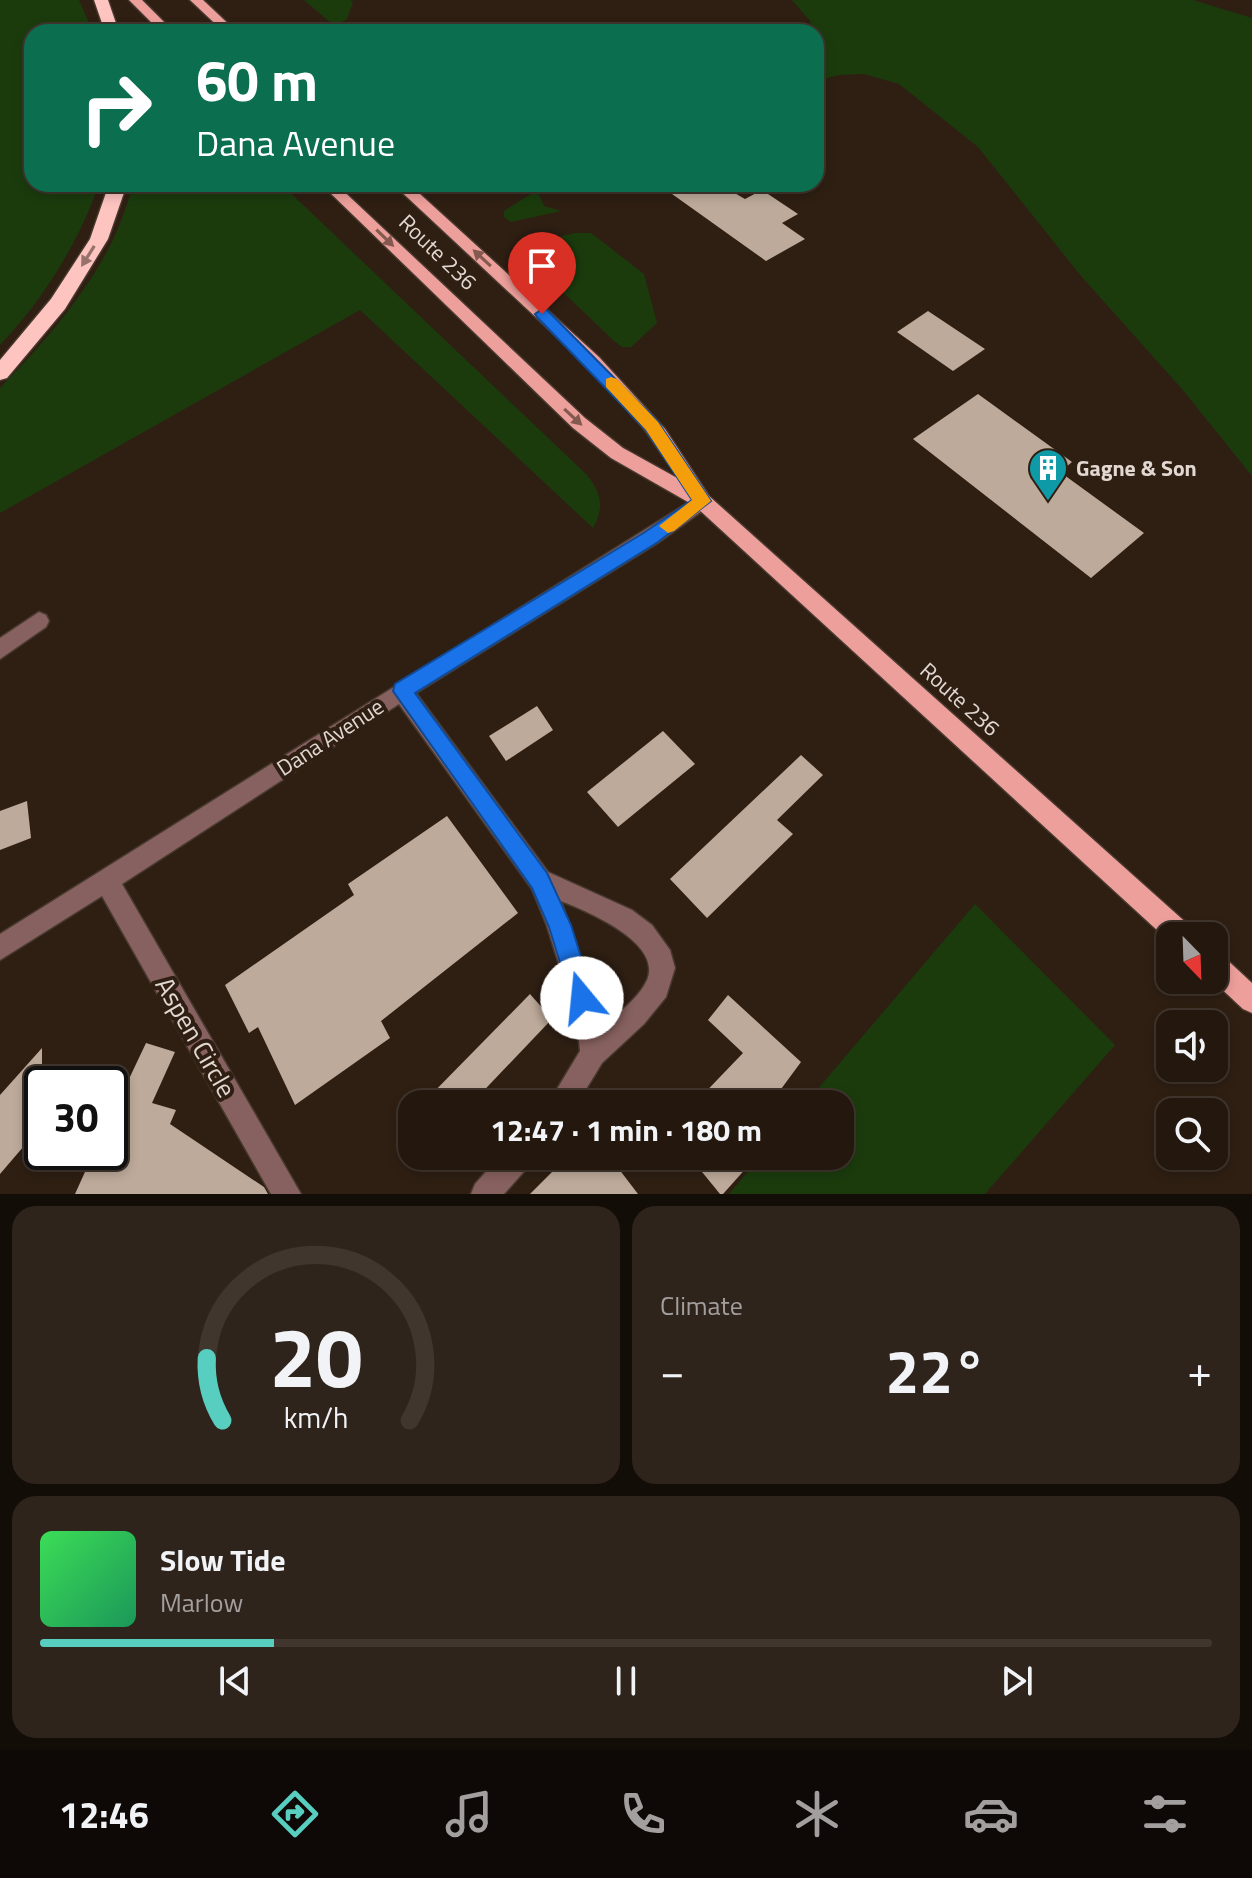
<!DOCTYPE html>
<html lang="en">
<head>
<meta charset="utf-8">
<style>
  :root { --surface:#23170e; --page:#2f241c; --text:#f1f3f6; --muted:#a39f9e; --line:#40362e; --accent:#58cec0 }
  body { margin:0; font-family:"Titillium Web",sans-serif; background:var(--page); color:var(--text); height:100vh; display:flex; flex-direction:column; font-size:30px; white-space:nowrap }
  * { box-sizing:border-box; margin:0 }
  p { font-size:26px; color:var(--muted) }
  .icon { flex:none; width:44px; height:44px; fill:none; stroke:currentColor; stroke-width:2; stroke-linecap:round; stroke-linejoin:round }
  .map { position:relative; height:1194px; overflow:hidden }
  .drawer { display:flex; flex-direction:column; gap:12px; padding:12px; background:#130d08; flex:1 }
  .drawer>* { flex:none }
  .hud { position:absolute; left:24px; top:24px; width:800px; height:168px; border-radius:24px; box-shadow:0 4px 12px #0003,0 0 0 2px var(--line); background:#0b6e4f; color:#fff; overflow:hidden }
  .needle { width:52px; rotate:157deg }
  .buttons { position:absolute; left:1156px; top:922px; display:grid; gap:16px }
  .buttons a { display:grid; place-items:center; width:72px; height:72px; border-radius:16px; background:var(--surface); box-shadow:0 4px 12px #0003,0 0 0 2px var(--line); font-size:40px }
  .speed { position:absolute; left:24px; top:1066px; display:flex; gap:16px; font-size:40px; font-weight:700; text-align:center }
  .speed>* { display:grid; place-content:center; width:104px; height:104px; border-radius:50%; background:var(--surface); box-shadow:0 4px 12px #0003,0 0 0 2px var(--line); line-height:1 }
  .speed .limit { border:4px solid #111; border-radius:12px; background:#fff; color:#111 }
  .pin { position:absolute; display:grid; place-items:center; width:68px; height:68px; color:#fff; margin:-82px -34px; border-radius:50% 50% 50% 0; rotate:-45deg; box-shadow:0 0 8px #0007 }
  .pin .icon { rotate:45deg }
  .me { position:absolute; width:88px; margin:-44px; rotate:343deg; stroke-linejoin:round; filter:drop-shadow(0 0 6px #0008) }
  .turn { display:flex; align-items:center; gap:28px; height:168px; padding:0 40px; font-size:36px }
  .turn .icon { width:104px; height:104px; stroke-width:2.5 }
  .turn b { display:block; font-size:56px; line-height:68px }
  .big { font-size:60px; font-weight:700; line-height:1.1 }
  .drawer .widget { flex:1; display:flex; flex-direction:column; justify-content:center; gap:12px; min-width:0; padding:0 28px; border-radius:24px; background:var(--page) }
  .drawer .dial { align-items:center; gap:0 }
  .dial svg { height:208px; overflow:visible; fill:none; stroke:var(--line); stroke-width:7; stroke-linecap:round; text-anchor:middle }
  .dial text { fill:var(--text); stroke:none }
  .song { display:flex; align-items:center; gap:24px }
  .cover { width:96px; height:96px; border-radius:12px; background:linear-gradient(135deg,hsl(130 70% 55%),hsl(150 70% 35%)) }
  .played { height:8px; border-radius:4px; background:linear-gradient(90deg,var(--accent) 20%,var(--line) 20%) }
  .keys { display:flex; justify-content:space-around; direction:ltr }
  .heat { display:flex; justify-content:space-between; align-items:center; font-size:44px; direction:ltr }
  .drawer .tiles { flex:1; display:grid; gap:12px; grid-template-columns:1fr 1fr }
  .widget:last-child { grid-column:span 2 }
  .trip { position:absolute; left:398px; top:1090px; width:456px; height:80px; border-radius:24px; background:var(--surface); box-shadow:0 4px 12px #0003,0 0 0 2px var(--line); font-weight:700; line-height:80px; text-align:center }
  .menu { display:flex; height:128px; justify-content:space-around; align-items:center; background:#0e0906; color:var(--muted) }
  .menu .icon { width:56px; height:56px }
  .menu .on { color:var(--accent) }
  .menu b { font-size:36px; color:var(--text) }
  .map>svg:first-child { display:block }
  .green { fill:#1b3b0d }
  .building { fill:#bdaa9a }
  .lines { fill:none; stroke-linecap:round; stroke-linejoin:round }
  .minor-casing { stroke:#48392e; stroke-width:3 }
  .major-casing { stroke:#48392e; stroke-width:3 }
  .highway-casing { stroke:#48392e; stroke-width:3 }
  .minor { fill:#87615f; fill-rule:evenodd }
  .major { fill:#ed9f9b; fill-rule:evenodd }
  .highway { fill:#fec4c0; fill-rule:evenodd }
  .oneway { fill:#845950 }
  .oneway2 { fill:#96726a }
  .route { fill:#1a73e8; stroke:#114b97; stroke-width:2 }
  .slow { fill:#f59e0b }
  .labels { text-anchor:middle; dominant-baseline:central; stroke-width:8; stroke-linejoin:round; paint-order:stroke }
  .street-label { font-size:22px; fill:#e3d8d1; stroke:#2f1f13 }
  .poi-label { font-size:22px; font-weight:bold; fill:#e3d8d1; stroke:#2f1f13; text-anchor:start }
  .near-street-label { font-size:26px; fill:#e3d8d1; stroke:#2f1f13 }
</style>
</head>
<body>
<div class="map">
<svg width="1252" height="1194" viewBox="0 0 1252 1194">
  <rect width="100%" height="100%" fill="#2f1f13"/>
  <!-- green -->
  <g class="green">
    <path d="M 0,0 L 79,0 L 93,32 L 32,32 L 32,184 L 99,184 C 79,242 43,300 0,345 Z"/>
    <polygon points="304,0 350,0 353,2 347,19 329,29 330,22"/>
    <polygon points="792,0 1193,0 1252,18 1252,476 1182,389 1081,276 978,147 899,84 864,74 839,75 816,81 816,32 812,32 810,21"/>
    <path d="M 134,184 L 281,184 L 587,475 C 601,493 605,507 593,528 L 360,310 L 0,513 L 0,388 C 43,344 84,297 112,242 C 121,224 127,203 134,184 Z"/>
    <polygon points="537,190 544,206 561,211 511,222 504,217 504,211"/>
    <polygon points="575,233 591,233 644,274 657,323 631,347 622,347 613,340 522,253 532,243"/>
    <polygon points="975,904 1115,1045 985,1194 729,1194 761,1156 840,1156 840,1104 805,1104"/>
  </g>
  <!-- building -->
  <g class="building">
    <polygon points="658,184 719,184 745,199 762,190 798,214 782,223 805,239 766,261"/>
    <polygon points="928,311 985,349 953,371 897,332"/>
    <polygon points="978,394 1072,462 1060,472 1144,533 1091,578 913,439"/>
    <polygon points="537,706 553,730 506,761 489,736"/>
    <polygon points="663,731 695,764 618,827 587,792"/>
    <polygon points="801,755 823,775 777,820 793,834 707,918 670,879"/>
    <polygon points="27,801 31,838 0,850 0,811"/>
    <polygon points="447,816 518,913 381,1021 390,1038 295,1105 258,1027 249,1033 225,985 354,895 348,884"/>
    <polygon points="530,994 552,1019 471,1104 422,1104"/>
    <polygon points="728,995 801,1062 770,1104 694,1104 743,1053 708,1020"/>
    <polygon points="146,1043 175,1052 152,1103 176,1110 170,1124 264,1187 268,1194 75,1194 94,1152 110,1152 110,1119"/>
    <polygon points="42,1048 42,1125 0,1174 0,1095"/>
    <polygon points="568,1156 609,1156 638,1194 530,1194"/>
    <polygon points="689,1156 757,1156 723,1194 720,1194"/>
  </g>
  <g class="lines">
    <defs>
      <g id="minor">
        <path d="M 702,494 L 711,501 L 709,506 L 659,542 L 416,693 L 548,872 L 632,910 L 652,925 L 670,950 L 675,968 L 666,997 L 644,1024 L 602,1063 L 577,1104 L 548,1104 L 580,1051 L 577,1022 L 547,926 L 532,889 L 399,704 L 122,884 L 301,1194 L 271,1194 L 102,896 L 0,960 L 0,934 ZM 561,901 C 587,911 663,943 647,980 C 639,998 618,1013 603,1026 Z"/>
        <polygon points="39,612 46,615 49,621 46,627 0,659 0,638"/>
        <polygon points="500,1156 533,1156 529,1166 504,1194 471,1194 475,1184"/>
      </g>
      <g id="major">
        <polygon points="129,0 142,0 174,32 161,32"/>
        <polygon points="190,0 203,0 237,32 224,32"/>
        <polygon points="321,184 336,184 585,418 623,448 679,479 645,430 587,365 393,184 409,184 599,357 665,429 709,496 1191,927 1194,936 1170,936 1170,942 695,506 611,458 573,428"/>
        <polygon points="1214,952 1223,956 1252,983 1252,1013 1243,1009 1212,980"/>
      </g>
      <g id="highway">
        <polygon points="94,0 108,0 119,32 105,32"/>
        <polygon points="109,184 127,184 108,239 65,309 7,378 0,380 0,360 51,299 90,239"/>
      </g>
    </defs>
    <!-- minor casing -->
    <use href="#minor" class="minor-casing"/>
    <!-- major casing -->
    <use href="#major" class="major-casing"/>
    <!-- highway casing -->
    <use href="#highway" class="highway-casing"/>
    <!-- minor -->
    <use href="#minor" class="minor"/>
    <!-- major -->
    <use href="#major" class="major"/>
    <!-- highway -->
    <use href="#highway" class="highway"/>
  </g>
  <!-- one-way arrows -->
  <defs><path id="oneway-solid" d="M-6-.8H1V-3.2L6.5 0L1 3.2V.8H-6Z" transform="scale(2)"/></defs>
  <g class="oneway">
    <use href="#oneway-solid" transform="translate(385 238) rotate(44)"/>
    <use href="#oneway-solid" transform="translate(482 258) rotate(-137)"/>
    <use href="#oneway-solid" transform="translate(573 417) rotate(43)"/>
  </g>
  <use class="oneway2" href="#oneway-solid" transform="translate(88 256) rotate(122)"/>
  <!-- route -->
  <polygon class="route" points="542,309 547,310 658,422 711,501 658,542 415,693 547,873 571,925 594,998 590,1006 582,1010 574,1006 571,998 549,927 532,888 393,691 395,684 645,532 692,500 646,430 537,317 535,314"/>
  <!-- slow -->
  <polygon class="slow" points="611,377 617,379 658,422 711,501 674,531 668,533 659,526 692,500 646,430 606,387 606,379"/>
  <!-- icons -->
  <defs>
    <symbol id="building-pin" viewBox="-11 -11 22 30"><path d="M0 17L-7.5 6A9.5 9.5 0 1 1 7.5 6Z" fill="#0f9aa8" stroke="#2f1f13"/><path d="M-4-6H4V6H1V3H-1V6H-4ZM-2.5-4.3h1.7v1.8h-1.7ZM.8-4.3h1.7v1.8H.8ZM-2.5-1h1.7V.8h-1.7ZM.8-1h1.7V.8H.8Z" fill="#fff"/></symbol>
  </defs>
  <g fill-rule="evenodd">
    <use href="#building-pin" x="1026" y="446" width="44" height="60"/>
  </g>
  <g class="labels">
    <!-- street labels -->
    <g class="street-label">
      <text transform="translate(438 252) rotate(44)">Route 236</text>
      <text transform="translate(960 699) rotate(42)">Route 236</text>
      <text transform="translate(330 737) rotate(-33)">Dana Avenue</text>
    </g>
    <!-- poi labels -->
    <g class="poi-label">
      <text x="1076" y="468">Gagne &amp; Son</text>
    </g>
    <!-- near-street labels -->
    <g class="near-street-label">
      <text transform="translate(196 1037) rotate(60)">Aspen Circle</text>
    </g>
  </g>
</svg>
<div class="buttons">
<a><svg class="needle" viewBox="-14 -14 28 28"><path d="M0-13l5 13h-10z" fill="#e53935"/><path d="M0 13l5-13h-10z" fill="#a39f9e"/></svg></a>
<a><svg class="icon" aria-label="sound" viewBox="0 0 24 24"><path d="M4 9h4l5-4v14l-5-4H4zM17 9q2 3 0 6"/></svg></a>
<a><svg class="icon" aria-label="search" viewBox="0 0 24 24"><circle cx="10" cy="10" r="6"/><path d="M15 15l6 6"/></svg></a>
</div>
<div class="speed"><div class="limit">30</div></div>
<div class="pin" style="left:542px;top:314px;background:#d93025"><svg class="icon" aria-label="arrive" viewBox="0 0 24 24"><path d="M6 21V4h12l-3 4 3 4H6"/></svg></div>
<svg class="me" style="left:582px;top:998px" viewBox="-20 -20 40 40"><circle r="19" fill="#fff"/><path d="M0-13L10 11 0 6-10 11z" fill="#1a73e8"/></svg>
<div class="trip">12:47 · 1 min · 180 m</div>
<div class="hud">
<div class="turn"><svg class="icon" aria-label="right" viewBox="0 0 24 24"><path d="M7 20v-9h11M14 6l5 5-5 5"/></svg><div><b>60 m</b>Dana Avenue</div></div>
</div>
</div>
<section class="drawer">
<div class="tiles">
<div class="widget dial"><svg viewBox="0 0 100 80">
<path d="M14 69A42 42 0 1 1 86 69"/>
<path d="M14 69A42 42 0 0 1 8 45" stroke="#58cec0"/>
<text x="50" y="56" font-size="32" font-weight="700">20</text>
<text x="50" y="72" font-size="11">km/h</text>
</svg></div>
<div class="widget"><p>Climate</p>
<div class="heat"><a>−</a><b class="big">22°</b><a>+</a></div>
</div>
<div class="widget">
<div class="song"><i class="cover"></i><div><b>Slow Tide</b><p>Marlow</p></div></div>
<div class="played"></div>
<div class="keys"><svg class="icon" aria-label="previous" viewBox="0 0 24 24"><path d="M18 5L8 12l10 7zM5 5v14"/></svg><svg class="icon" aria-label="pause" viewBox="0 0 24 24"><path d="M8 5v14M16 5v14"/></svg><svg class="icon" aria-label="next" viewBox="0 0 24 24"><path d="M6 5l10 7-10 7zM19 5v14"/></svg></div>
</div>
</div>
</section>
<nav class="menu">
<b>12:46</b>
<svg class="icon on" aria-label="directions" viewBox="0 0 24 24"><path d="M12 3l9 9-9 9-9-9zM9 14v-3h6M13 9l2 2-2 2"/></svg>
<svg class="icon" aria-label="music" viewBox="0 0 24 24"><path d="M9 18V5l10-2v13"/><circle cx="6" cy="18" r="3"/><circle cx="16" cy="16" r="3"/></svg>
<svg class="icon" aria-label="phone" viewBox="0 0 24 24"><path d="M5 4h4l2 5-3 2q2 4 5 5l2-3 5 2v4C11 20 4 13 5 4z"/></svg>
<svg class="icon" aria-label="climate" viewBox="0 0 24 24"><path d="M12 3v18M4 7l16 10M4 17L20 7"/></svg>
<svg class="icon" aria-label="car" viewBox="0 0 24 24"><path d="M5 17H2v-5l4-1 3-4h7l3 4 3 1v5h-3M9 17h6M6 11h13"/><circle cx="7" cy="17" r="2"/><circle cx="17" cy="17" r="2"/></svg>
<svg class="icon" aria-label="filters" viewBox="0 0 24 24"><path d="M4 7h16M4 17h16"/><circle cx="9" cy="7" r="2"/><circle cx="15" cy="17" r="2"/></svg>
</nav>
</body>
</html>
